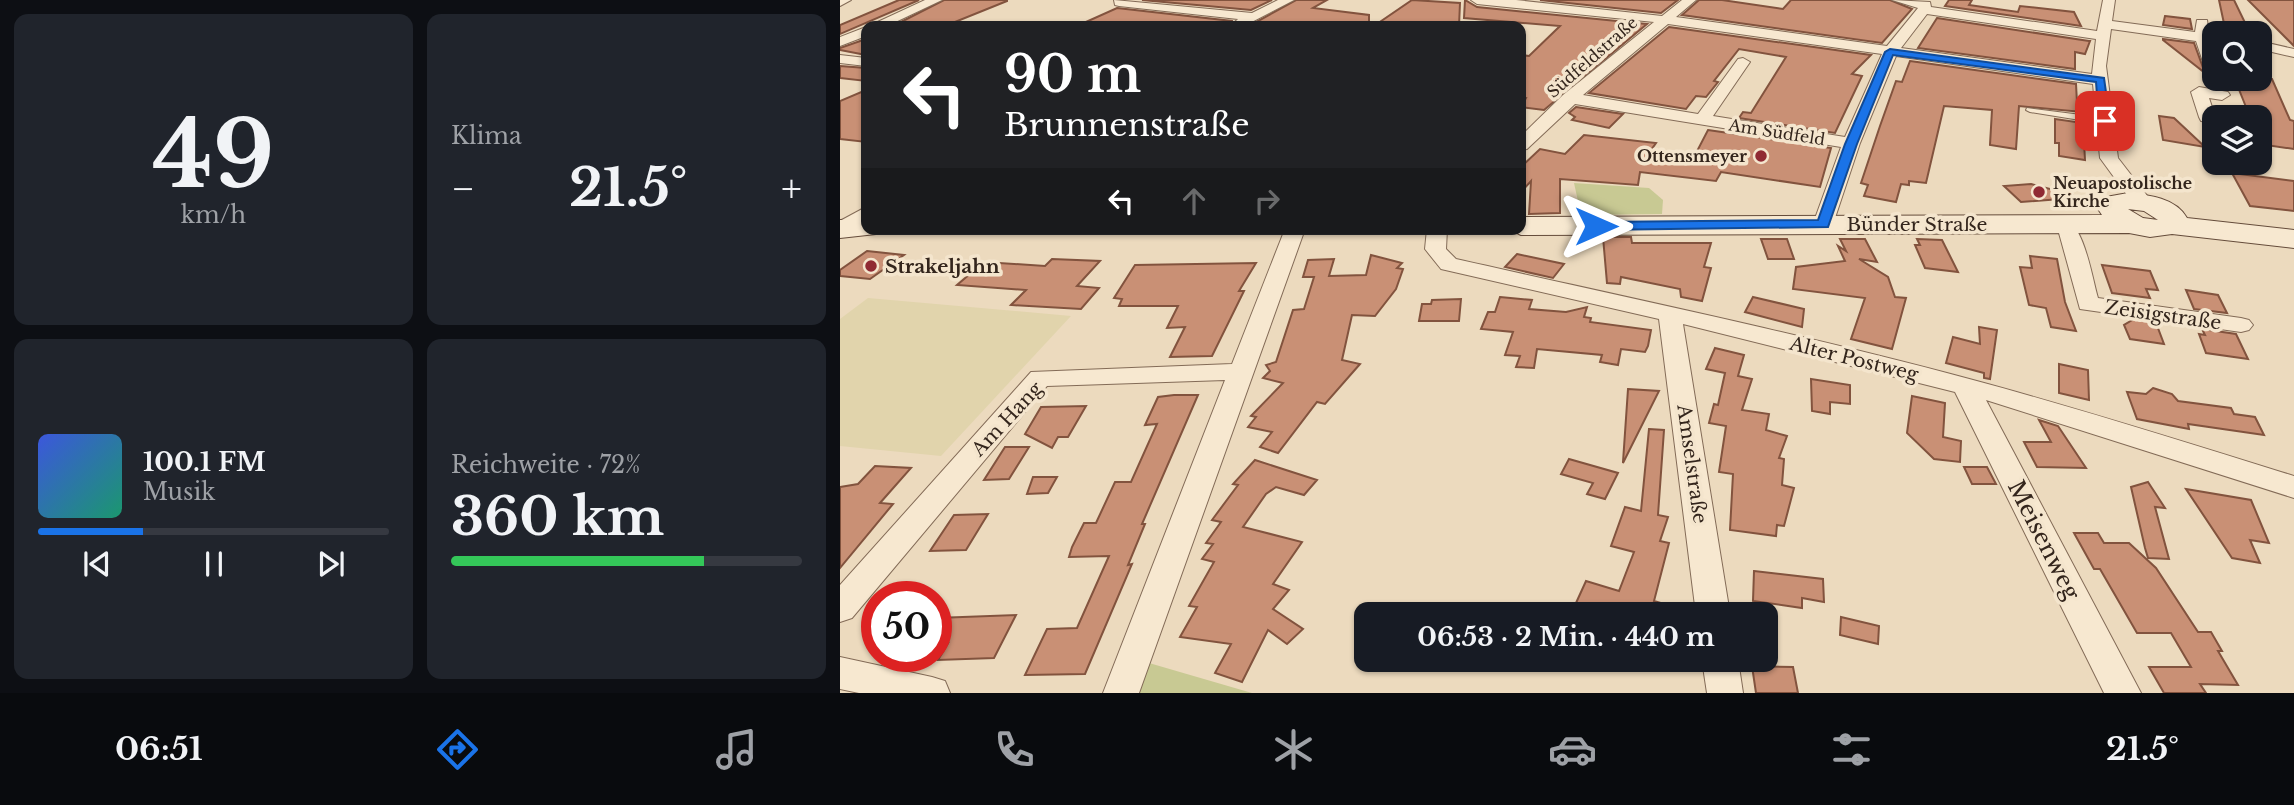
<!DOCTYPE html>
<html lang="de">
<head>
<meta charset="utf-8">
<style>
  :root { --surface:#171b24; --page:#20242c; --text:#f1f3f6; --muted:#9ea1a6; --line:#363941; --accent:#1a73e8 }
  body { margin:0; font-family:"Libre Baskerville",serif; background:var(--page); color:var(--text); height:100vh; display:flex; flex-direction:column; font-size:26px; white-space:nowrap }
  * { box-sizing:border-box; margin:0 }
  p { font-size:23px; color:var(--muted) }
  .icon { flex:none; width:38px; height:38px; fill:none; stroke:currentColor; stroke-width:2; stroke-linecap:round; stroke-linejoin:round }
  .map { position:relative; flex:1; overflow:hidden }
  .drawer { display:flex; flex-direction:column; gap:14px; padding:14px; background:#0d0f14; width:840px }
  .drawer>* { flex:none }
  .hud { position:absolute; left:21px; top:21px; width:665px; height:214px; border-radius:14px; box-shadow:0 2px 5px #0004; background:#202124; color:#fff; overflow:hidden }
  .buttons { position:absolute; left:1362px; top:21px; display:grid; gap:14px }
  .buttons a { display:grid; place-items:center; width:70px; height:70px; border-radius:14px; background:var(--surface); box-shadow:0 2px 5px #0004; font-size:35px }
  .speed { position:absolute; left:21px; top:581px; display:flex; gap:14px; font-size:35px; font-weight:700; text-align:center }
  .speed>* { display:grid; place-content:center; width:91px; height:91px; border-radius:50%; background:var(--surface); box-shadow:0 2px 5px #0004; line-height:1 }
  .speed .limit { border:10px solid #d22; background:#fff; color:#111 }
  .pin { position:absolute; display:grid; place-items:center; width:60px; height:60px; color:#fff; margin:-30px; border-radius:14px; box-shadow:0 4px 10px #0006 }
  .me { position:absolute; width:77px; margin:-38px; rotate:90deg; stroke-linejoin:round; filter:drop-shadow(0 0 5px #0008) }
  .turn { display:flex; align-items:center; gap:24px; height:147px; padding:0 28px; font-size:32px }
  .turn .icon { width:91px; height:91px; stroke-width:2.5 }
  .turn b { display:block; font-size:49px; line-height:60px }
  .lanes { display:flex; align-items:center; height:66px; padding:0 28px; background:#0003; justify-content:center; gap:35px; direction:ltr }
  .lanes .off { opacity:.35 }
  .big { font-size:52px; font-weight:700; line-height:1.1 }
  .drawer .widget { flex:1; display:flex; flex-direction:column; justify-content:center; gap:10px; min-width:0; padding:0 24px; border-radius:14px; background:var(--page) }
  .drawer .dial { align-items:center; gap:0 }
  .dial b { font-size:91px; line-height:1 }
  .song { display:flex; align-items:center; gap:21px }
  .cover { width:84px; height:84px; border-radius:10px; background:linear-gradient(135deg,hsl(230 70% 55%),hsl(160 70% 35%)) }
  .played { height:7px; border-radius:4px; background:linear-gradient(90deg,var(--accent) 30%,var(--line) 30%) }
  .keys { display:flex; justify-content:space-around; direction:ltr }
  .heat { display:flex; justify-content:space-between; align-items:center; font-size:38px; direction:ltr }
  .charge { height:10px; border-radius:5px; background:linear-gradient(90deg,#34c759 72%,var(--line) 0) }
  .drawer .tiles { flex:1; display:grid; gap:14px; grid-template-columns:repeat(2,1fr) }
  .trip { position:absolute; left:514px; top:602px; width:424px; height:70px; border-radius:14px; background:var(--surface); box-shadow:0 2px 5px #0004; font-weight:700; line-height:70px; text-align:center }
  .dock { display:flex; height:112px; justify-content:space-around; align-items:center; background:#090b0e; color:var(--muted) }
  .dock .icon { width:49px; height:49px }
  .dock .active { color:var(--accent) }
  .dock b { font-size:32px; color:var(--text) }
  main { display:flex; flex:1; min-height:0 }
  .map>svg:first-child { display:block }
  .farmland { fill:#e1d4ac }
  .green { fill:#c8c993 }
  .building { fill:#c99075; stroke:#82533e; stroke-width:2 }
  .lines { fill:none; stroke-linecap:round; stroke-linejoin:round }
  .service-casing { stroke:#836b57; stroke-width:2 }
  .minor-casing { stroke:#836b57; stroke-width:2 }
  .secondary-casing { stroke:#654c3b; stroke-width:2 }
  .service { fill:#f7e8d0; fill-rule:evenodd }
  .minor { fill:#f7e8d0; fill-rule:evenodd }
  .secondary { fill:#f7e8d0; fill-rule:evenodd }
  .route { fill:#1a73e8; stroke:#114b97; stroke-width:2 }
  .poi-dot { fill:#902a33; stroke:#f4e5cd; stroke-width:2.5 }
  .labels { text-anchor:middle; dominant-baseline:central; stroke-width:7; stroke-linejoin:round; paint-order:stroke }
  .far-street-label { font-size:16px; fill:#33251c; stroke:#f4e5cd }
  .far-poi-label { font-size:16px; font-weight:bold; fill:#33251c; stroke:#f4e5cd; text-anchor:end }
  .street-label { font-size:19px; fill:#33251c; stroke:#f4e5cd }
  .poi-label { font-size:19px; font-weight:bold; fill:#33251c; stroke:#f4e5cd; text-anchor:start }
  .near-street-label { font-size:23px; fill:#33251c; stroke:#f4e5cd }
</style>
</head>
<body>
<main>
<section class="drawer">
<div class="tiles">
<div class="widget dial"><b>49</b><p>km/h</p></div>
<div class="widget"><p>Klima</p>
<div class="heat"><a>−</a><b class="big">21.5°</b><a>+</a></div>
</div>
<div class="widget">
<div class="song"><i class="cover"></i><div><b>100.1 FM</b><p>Musik</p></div></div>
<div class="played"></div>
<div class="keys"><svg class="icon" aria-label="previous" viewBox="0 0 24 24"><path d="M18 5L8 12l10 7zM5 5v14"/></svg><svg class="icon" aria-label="pause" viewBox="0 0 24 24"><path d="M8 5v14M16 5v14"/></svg><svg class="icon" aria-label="next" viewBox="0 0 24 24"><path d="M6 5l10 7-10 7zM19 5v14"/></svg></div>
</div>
<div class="widget"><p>Reichweite · 72%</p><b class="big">360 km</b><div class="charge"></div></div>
</div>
</section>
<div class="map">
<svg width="1454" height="693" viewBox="0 0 1454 693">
  <rect width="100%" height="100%" fill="#ecdabe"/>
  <!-- farmland -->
  <polygon class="farmland" points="28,298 231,316 101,456 0,446 0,319"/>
  <!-- green -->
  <g class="green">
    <polygon points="734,183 809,188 823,200 822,214 741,215"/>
    <polygon points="309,663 412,693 298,693"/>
  </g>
  <!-- building -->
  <g class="building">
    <polygon points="59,0 79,0 0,34 0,25"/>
    <polygon points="104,0 167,0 167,1 115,22 55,25"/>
    <polygon points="302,0 432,0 411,10"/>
    <polygon points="456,0 487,0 473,8 529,15 529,26 409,26"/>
    <polygon points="572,0 620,3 619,26 534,26"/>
    <polygon points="625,0 637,7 807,24 704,110 681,107 686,98 681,97 681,55 689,56 720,26 624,18"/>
    <polygon points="700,0 838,0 821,13"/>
    <polygon points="859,0 882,0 943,9 951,0 1050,0 1072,9 1042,43 842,15"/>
    <polygon points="1109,0 1132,0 1129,5 1178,12 1180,6 1234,12 1241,26 1105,6"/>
    <polygon points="1379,0 1394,0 1410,33 1386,33"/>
    <polygon points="1408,0 1454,0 1454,46"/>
    <polygon points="277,8 392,21 393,26 237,26"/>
    <polygon points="1325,16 1350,19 1352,29 1323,25"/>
    <polygon points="1097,18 1249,41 1250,41 1245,54 1235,52 1235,69 1078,48"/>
    <polygon points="829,27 1031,55 1012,74 1022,76 995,133 899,118 903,112 911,113 946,57 899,49 874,81 878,82 866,97 856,96 846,109 749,93"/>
    <polygon points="26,39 26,55 0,50 0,48"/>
    <polygon points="1323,39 1354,43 1365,73 1323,40"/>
    <polygon points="1070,61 1236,84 1237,103 1242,103 1242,112 1179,106 1176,149 1150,145 1152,110 1104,106 1086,183 1069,181 1069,185 1061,184 1056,202 1024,196 1028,185 1021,183 1040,126 1056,81 1062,82"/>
    <polygon points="0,66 26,68 26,81 0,78"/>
    <polygon points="1414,79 1432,79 1450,120 1454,121 1454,149 1419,144 1419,117 1414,117 1411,108 1406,107 1396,82 1417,85"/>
    <polygon points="26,90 26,142 0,139 0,101"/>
    <polygon points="736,107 783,114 769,128 732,120 735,117 729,113"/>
    <polygon points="1319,116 1334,118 1365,147 1323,140"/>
    <polygon points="1215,119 1243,123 1245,160 1219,156 1219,143 1215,143"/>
    <polygon points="868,130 991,148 980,187 881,172 876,181 800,172 798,185 720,179 720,213 689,214 691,181 681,192 681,167 700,149 725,154 744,135 816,143 809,153 853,159"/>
    <polygon points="1392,173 1454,181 1454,211 1410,206"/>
    <polygon points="1191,184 1233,195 1233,198 1181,202 1164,186"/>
    <polygon points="763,237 791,237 792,243 871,243 864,267 871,268 862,301 841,297 840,289 781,277 780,284 767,283"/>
    <polygon points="921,239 947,239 954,259 928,259"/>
    <polygon points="1000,239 1025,239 1037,262 1019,259 1048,277 1055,297 1066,298 1052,349 1011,339 1025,298 953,289 956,267 1005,261 998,246 1006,251"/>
    <polygon points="1077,239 1102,240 1118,272 1085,268 1075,245 1080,245"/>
    <polygon points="27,251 64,255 30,279 0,276 0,270"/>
    <polygon points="677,254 724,264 713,278 665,267"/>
    <polygon points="531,255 562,263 557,268 563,269 556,289 535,316 512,315 502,360 520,364 485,404 477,402 438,453 420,447 432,432 408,427 416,417 411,416 443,383 423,378 430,371 426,365 436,362 453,310 464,309 474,277 463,277 468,260 494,259 489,276 526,275"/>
    <polygon points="1190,256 1217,259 1225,302 1236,331 1211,327 1206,308 1189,305 1180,267 1192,268"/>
    <polygon points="212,259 260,261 237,286 259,288 241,309 171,305 186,290 117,285 144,262 205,266"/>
    <polygon points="416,263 399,291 404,291 372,356 330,357 345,327 327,328 338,306 279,306 282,299 274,298 295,265"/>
    <polygon points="1262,265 1310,271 1318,290 1306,289 1310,298 1272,293"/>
    <polygon points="1346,290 1378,295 1387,313 1354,309"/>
    <polygon points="660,297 692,300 689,309 726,312 747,307 744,317 751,318 750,322 811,330 808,346 805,352 781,349 778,365 760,362 762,355 697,349 694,368 676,367 680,356 665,355 673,332 641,329 648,312 655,312"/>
    <polygon points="913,297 964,309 962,327 905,312"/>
    <polygon points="621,299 619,321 579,321 582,304 591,304 592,300"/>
    <polygon points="1294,319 1316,323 1324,344 1290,339 1284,325"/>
    <polygon points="1139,327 1157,330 1150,379 1144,378 1144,373 1106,363 1113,337 1140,344"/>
    <polygon points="1362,329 1396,334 1408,359 1366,353 1359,334 1365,335"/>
    <polygon points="875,348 904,355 898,376 912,379 902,410 929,414 926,430 947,436 939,458 944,459 942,485 954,488 944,526 937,525 936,536 890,530 893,474 879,472 886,426 869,423 874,404 878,405 885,373 866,369"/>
    <polygon points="1219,364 1248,370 1249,400 1219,393"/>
    <polygon points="971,379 1010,385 1010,404 990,402 990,414 972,411"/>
    <polygon points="1313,388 1332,394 1338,401 1391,408 1394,414 1415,417 1424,435 1348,424 1349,429 1297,419 1287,392 1306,394"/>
    <polygon points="788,389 819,391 783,463 783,462"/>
    <polygon points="334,395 358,395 302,524 305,524 288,565 292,564 245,674 185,675 207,629 237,628 269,556 229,557 232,547 244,523 256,523 275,482 291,482 317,424 305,425 318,397"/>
    <polygon points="1072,396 1105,403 1103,437 1121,441 1120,462 1094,459 1067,433"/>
    <polygon points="246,406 228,437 218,437 212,448 185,434 201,407"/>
    <polygon points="1199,420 1218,426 1246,468 1197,467 1184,442 1211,442"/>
    <polygon points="809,429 824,430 818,515 828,517 820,541 829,543 814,601 844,610 843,614 771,614 736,603 746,581 779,591 794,552 771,546 785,507 801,511"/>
    <polygon points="165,447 189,447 169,479 144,480"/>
    <polygon points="729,459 778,473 765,499 747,494 753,483 721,474"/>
    <polygon points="415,460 477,480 464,495 436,487 426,494 403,527 462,542 433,584 449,590 433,609 463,629 447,644 428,630 402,682 375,673 391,644 340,637 357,607 349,606 374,562 362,559 373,544 366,543 381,522 372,520 398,485 393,484"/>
    <polygon points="35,466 71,468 40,503 53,504 0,568 0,487 18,484"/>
    <polygon points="1124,467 1147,467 1156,484 1132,484"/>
    <polygon points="193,477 217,477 208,493 187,494"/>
    <polygon points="1308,482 1325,508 1315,507 1329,559 1308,558 1305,548 1291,487"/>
    <polygon points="1346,489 1411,500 1429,543 1410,540 1420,563 1392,558"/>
    <polygon points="148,514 126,550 90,551 114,515"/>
    <polygon points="1234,533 1258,533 1264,543 1289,543 1316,568 1358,632 1371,632 1382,651 1378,651 1398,685 1360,684 1366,693 1324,693 1309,667 1351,667 1331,633 1297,633 1260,569 1254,569"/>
    <polygon points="914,571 983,579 984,602 962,598 962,608 913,601"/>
    <polygon points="176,615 154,658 98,660 108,643 96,645 96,618"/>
    <polygon points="1001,617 1039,626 1038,644 1000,635"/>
    <polygon points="912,666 953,667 958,693 916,693"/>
  </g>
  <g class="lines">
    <defs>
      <polygon id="service" points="1187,108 1265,118 1269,121 1265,124 1190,112 1186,110"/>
      <g id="minor">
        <polygon points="0,0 11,0 0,6"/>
        <polygon points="85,0 102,0 47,26 29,26"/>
        <polygon points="274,0 412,13 438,0 454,0 404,26 396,26 394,23 398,19 279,6 275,5"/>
        <path d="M 631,0 L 676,0 L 822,16 L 842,0 L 856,0 L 836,17 L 1047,46 L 1078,8 L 1052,0 L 1090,2 L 1091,7 L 1257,31 L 1263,0 L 1275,0 L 1272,21 L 1355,32 L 1357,20 L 1367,20 L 1369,34 L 1374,35 L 1374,43 L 1371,43 L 1374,75 L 1366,71 L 1356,41 L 1271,29 L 1266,66 L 1278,158 L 1312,202 L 1302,208 L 1295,206 L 1260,158 L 1253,84 L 1056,56 L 1020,143 L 993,224 L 990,228 L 976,228 L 973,224 L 1001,147 L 735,104 L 687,149 L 681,150 L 681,136 L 723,95 L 814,22 L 637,4 ZM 1087,14 L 1256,39 L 1252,74 L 1061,48 ZM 828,24 L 1042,54 L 1005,137 L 873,116 L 910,62 L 903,58 L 898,59 L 858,114 L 743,95 Z"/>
        <polygon points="26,27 26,36 0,46 0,37"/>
        <polygon points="1419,41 1454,49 1454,57 1419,49"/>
        <polygon points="0,55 26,58 26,66 0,63"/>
        <polygon points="1359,87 1388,92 1390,95 1382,100 1369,98 1374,113 1382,117 1374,117 1374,123 1361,121 1359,117 1351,92"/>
        <polygon points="26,207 26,222 9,233 0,235 0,221"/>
        <path d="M 1222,217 C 1244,222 1252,278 1258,298 L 1401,318 L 1409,320 L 1413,325 L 1409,330 L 1401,332 L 1240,309 L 1219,233 L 1212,223 L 1215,219 Z"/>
        <polygon points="445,229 465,229 299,693 263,693 385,380 207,386 12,618 0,622 0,585 191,372 392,364"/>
        <path d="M 587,229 L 607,229 L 606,249 L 616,259 C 789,298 962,334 1133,380 C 1241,409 1348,443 1454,476 L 1454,498 L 1146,400 L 1301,693 L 1264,693 L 1115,392 L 843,324 L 890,614 L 856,614 L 819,319 L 601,269 L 585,249 Z"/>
        <polygon points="0,657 92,677 105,681 110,693 19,693 0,689"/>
        <polygon points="862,660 898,660 903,693 867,693"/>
      </g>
      <g id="secondary">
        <path d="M 1288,193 C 1309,195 1336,198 1347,218 L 1454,230 L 1454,248 L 1332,234 L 1310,237 L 1289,233 L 681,235 L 669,229 L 681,229 L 681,217 L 1262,215 L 1258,209 L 1266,197 ZM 1288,209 L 1304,211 L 1318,220 L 1303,218 Z"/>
        <polygon points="26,219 26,229 40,229 36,234 0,238 0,220"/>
      </g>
    </defs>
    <!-- service casing -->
    <use href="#service" class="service-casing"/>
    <!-- minor casing -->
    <use href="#minor" class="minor-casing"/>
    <!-- secondary casing -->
    <use href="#secondary" class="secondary-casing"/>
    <!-- service -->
    <use href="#service" class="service"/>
    <!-- minor -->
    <use href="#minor" class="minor"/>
    <!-- secondary -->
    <use href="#secondary" class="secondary"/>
  </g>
  <!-- route -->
  <polygon class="route" points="1050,49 1264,78 1270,121 1265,124 1259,121 1256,82 1053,55 1017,144 988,227 756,230 749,226 756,222 978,220 1005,144 1045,52"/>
  <!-- markers -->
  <g class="poi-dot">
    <circle cx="921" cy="156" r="7"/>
    <circle cx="1199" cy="192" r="7"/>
    <circle cx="31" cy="266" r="7"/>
  </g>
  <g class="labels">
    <!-- far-street labels -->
    <g class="far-street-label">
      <text transform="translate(752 57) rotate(-41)">Südfeldstraße</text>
      <text transform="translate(937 132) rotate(9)">Am Südfeld</text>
    </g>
    <!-- far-poi labels -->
    <g class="far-poi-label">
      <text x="907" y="156">Ottensmeyer</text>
      <text x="1213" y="183" text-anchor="start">Neuapostolische<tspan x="1213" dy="18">Kirche</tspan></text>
    </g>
    <!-- street labels -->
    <g class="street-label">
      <text x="1077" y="224">Bünder Straße</text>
      <text transform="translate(1323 315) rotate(8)">Zeisigstraße</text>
      <text transform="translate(1014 359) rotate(14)">Alter Postweg</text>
      <text transform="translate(167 419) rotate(-47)">Am Hang</text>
      <text transform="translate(852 464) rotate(82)">Amselstraße</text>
    </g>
    <!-- poi labels -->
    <g class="poi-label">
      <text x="45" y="266">Strakeljahn</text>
    </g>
    <!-- near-street labels -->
    <g class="near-street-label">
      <text transform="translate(1204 540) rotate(63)">Meisenweg</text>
    </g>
  </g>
</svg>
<div class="buttons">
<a><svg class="icon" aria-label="search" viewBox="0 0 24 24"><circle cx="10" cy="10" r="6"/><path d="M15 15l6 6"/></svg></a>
<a><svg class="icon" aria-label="layers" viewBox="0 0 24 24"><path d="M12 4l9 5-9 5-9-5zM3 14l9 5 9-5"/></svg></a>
</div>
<div class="speed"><div class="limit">50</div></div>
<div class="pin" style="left:1265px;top:121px;background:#d93025"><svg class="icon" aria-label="arrive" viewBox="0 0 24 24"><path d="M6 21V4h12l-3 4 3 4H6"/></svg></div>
<svg class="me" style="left:756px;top:226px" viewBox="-20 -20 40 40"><path d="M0-17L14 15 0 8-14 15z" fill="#1a73e8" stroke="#fff" stroke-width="4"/></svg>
<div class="trip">06:53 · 2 Min. · 440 m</div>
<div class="hud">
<div class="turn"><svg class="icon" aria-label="left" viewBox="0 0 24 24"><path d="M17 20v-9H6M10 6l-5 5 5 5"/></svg><div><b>90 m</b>Brunnenstraße</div></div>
<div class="lanes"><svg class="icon" aria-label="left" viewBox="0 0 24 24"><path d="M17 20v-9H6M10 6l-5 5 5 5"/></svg><svg class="icon off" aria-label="ahead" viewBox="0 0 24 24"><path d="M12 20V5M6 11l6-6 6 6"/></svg><svg class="icon off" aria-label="right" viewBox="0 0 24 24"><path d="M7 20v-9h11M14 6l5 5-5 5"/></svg></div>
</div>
</div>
</main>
<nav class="dock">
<b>06:51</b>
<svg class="icon active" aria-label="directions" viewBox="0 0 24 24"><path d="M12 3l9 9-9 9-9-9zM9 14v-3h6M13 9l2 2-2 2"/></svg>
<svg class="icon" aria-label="music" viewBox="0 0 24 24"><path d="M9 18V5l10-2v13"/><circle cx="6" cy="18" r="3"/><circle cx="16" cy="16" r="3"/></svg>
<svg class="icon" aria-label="phone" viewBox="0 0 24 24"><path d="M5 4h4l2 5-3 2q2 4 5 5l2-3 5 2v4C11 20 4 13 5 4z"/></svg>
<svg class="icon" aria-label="climate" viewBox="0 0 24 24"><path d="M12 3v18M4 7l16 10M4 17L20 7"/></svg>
<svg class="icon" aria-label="car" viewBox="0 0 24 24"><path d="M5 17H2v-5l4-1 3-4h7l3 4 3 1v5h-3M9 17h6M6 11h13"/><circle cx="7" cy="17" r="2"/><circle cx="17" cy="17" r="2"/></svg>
<svg class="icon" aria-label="filters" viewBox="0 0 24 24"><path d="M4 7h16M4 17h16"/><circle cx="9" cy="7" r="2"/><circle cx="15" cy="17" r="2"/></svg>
<b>21.5°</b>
</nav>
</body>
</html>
